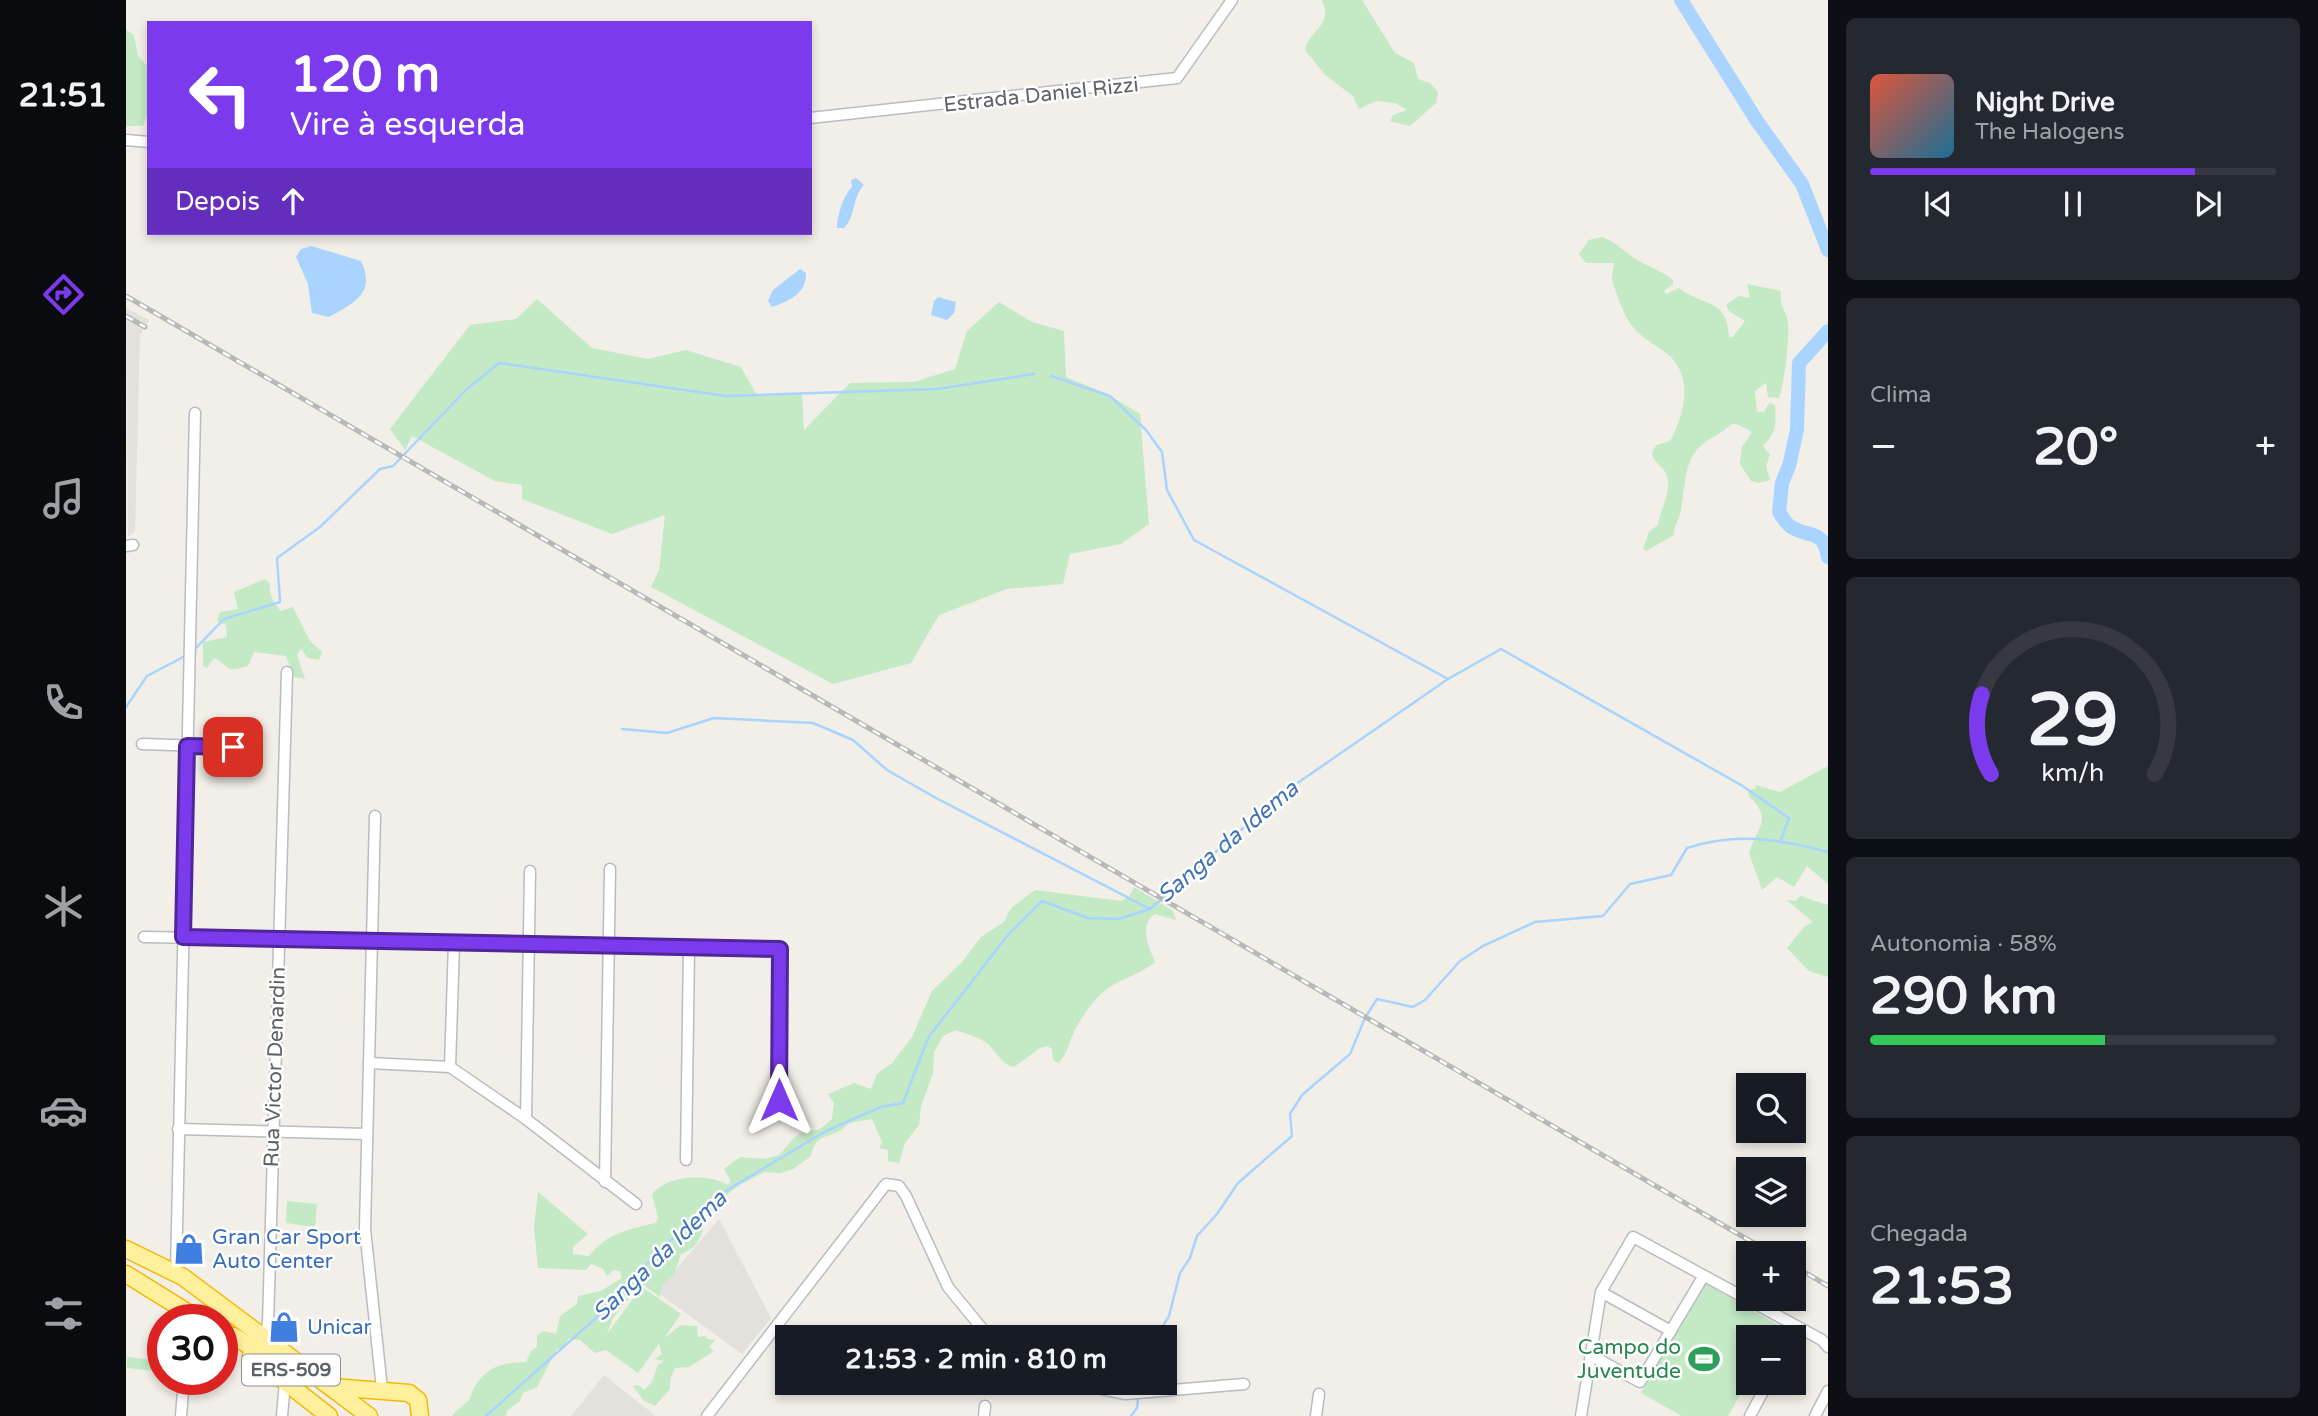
<!DOCTYPE html>
<html lang="pt">
<head>
<meta charset="utf-8">
<style>
  :root { --surface:#171b24; --page:#242831; --text:#f1f3f6; --muted:#9ea1a6; --line:#363941; --accent:#7c3aed }
  body { margin:0; font-family:"Varela Round",sans-serif; background:var(--page); color:var(--text); height:100vh; display:flex; flex-direction:column; font-size:26px; white-space:nowrap }
  * { box-sizing:border-box; margin:0 }
  p { font-size:23px; color:var(--muted) }
  .icon { flex:none; width:38px; height:38px; fill:none; stroke:currentColor; stroke-width:2; stroke-linecap:round; stroke-linejoin:round }
  .map { position:relative; flex:1; overflow:hidden }
  .sheet { display:flex; flex-direction:column; gap:18px; padding:18px; background:#0d0f14; width:490px }
  .sheet>* { flex:none }
  .banner { position:absolute; left:21px; top:21px; width:665px; height:214px; border-radius:0px; box-shadow:0 4px 10px #0003; background:#7c3aed; color:#fff; overflow:hidden }
  .buttons { position:absolute; left:1610px; top:1073px; display:grid; gap:14px }
  .buttons a { display:grid; place-items:center; width:70px; height:70px; border-radius:0px; background:var(--surface); box-shadow:0 4px 10px #0003; font-size:35px }
  .speed { position:absolute; left:21px; top:1304px; display:flex; gap:14px; font-size:35px; font-weight:700; text-align:center }
  .speed>* { display:grid; place-content:center; width:91px; height:91px; border-radius:50%; background:var(--surface); box-shadow:0 4px 10px #0003; line-height:1 }
  .speed .limit { border:10px solid #d22; background:#fff; color:#111 }
  .pin { position:absolute; display:grid; place-items:center; width:60px; height:60px; color:#fff; margin:-30px; border-radius:14px; box-shadow:0 4px 10px #0006 }
  .me { position:absolute; width:77px; margin:-38px; rotate:0deg; stroke-linejoin:round; filter:drop-shadow(0 0 5px #0008) }
  .turn { display:flex; align-items:center; gap:24px; height:147px; padding:0 28px; font-size:32px }
  .turn .icon { width:91px; height:91px; stroke-width:2.5 }
  .turn b { display:block; font-size:49px; line-height:60px }
  .then { display:flex; align-items:center; height:66px; padding:0 28px; background:#0003; gap:14px; font-size:26px }
  .big { font-size:52px; font-weight:700; line-height:1.1 }
  .sheet .widget { flex:1; display:flex; flex-direction:column; justify-content:center; gap:10px; min-width:0; padding:0 24px; border-radius:10px; background:var(--page) }
  .sheet .dial { align-items:center; gap:0 }
  .dial svg { height:182px; overflow:visible; fill:none; stroke:var(--line); stroke-width:7; stroke-linecap:round; text-anchor:middle }
  .dial text { fill:var(--text); stroke:none }
  .song { display:flex; align-items:center; gap:21px }
  .cover { width:84px; height:84px; border-radius:10px; background:linear-gradient(135deg,hsl(10 70% 55%),hsl(200 70% 35%)) }
  .played { height:7px; border-radius:4px; background:linear-gradient(90deg,var(--accent) 80%,var(--line) 80%) }
  .keys { display:flex; justify-content:space-around; direction:ltr }
  .heat { display:flex; justify-content:space-between; align-items:center; font-size:38px; direction:ltr }
  .charge { height:10px; border-radius:5px; background:linear-gradient(90deg,#34c759 58%,var(--line) 0) }
  .trip { position:absolute; left:649px; top:1325px; width:402px; height:70px; border-radius:0px; background:var(--surface); box-shadow:0 4px 10px #0003; font-weight:700; line-height:70px; text-align:center }
  main { display:flex; flex:1; min-height:0 }
  .menu { display:flex; flex-direction:column; width:126px; justify-content:space-around; align-items:center; background:#090b0e; color:var(--muted) }
  .menu .icon { width:49px; height:49px }
  .menu .selected { color:var(--accent) }
  .menu b { font-size:32px; color:var(--text) }
  .map>svg:first-child { display:block }
  .industrial { fill:#e2e1db }
  .green { fill:#c3e9c5 }
  .water { fill:#a8d4ff }
  .lines { fill:none; stroke-linecap:round; stroke-linejoin:round }
  .stream { stroke:#a8d4ff; stroke-width:2.5 }
  .river { stroke:#a8d4ff; stroke-width:14 }
  .minor-casing { stroke:#b9bcc0; stroke-width:13 }
  .trunk-casing { stroke:#f7b800; stroke-width:19 }
  .minor { stroke:#fff; stroke-width:10 }
  .trunk { stroke:#fff09e; stroke-width:16 }
  .rail-casing { stroke:#b7b8b8; stroke-width:5 }
  .rail { stroke:#fff; stroke-width:2.5; stroke-dasharray:8; stroke-linecap:butt }
  .route-casing { stroke:#51269a; stroke-width:18 }
  .route { stroke:#7c3aed; stroke-width:12 }
  .labels { text-anchor:middle; dominant-baseline:central; stroke-width:5; stroke-linejoin:round; paint-order:stroke }
  .shield { fill:#fff; stroke:#8e9195; stroke-width:2 }
  .shield-label { font-size:19px; font-weight:bold; fill:#5e6267 }
  .street-label { font-size:21px; fill:#5e6267; stroke:#fff }
  .shop-label { font-size:21px; fill:#366cbe; stroke:#fff; text-anchor:start }
  .leisure-label { font-size:21px; fill:#27864d; stroke:#fff; text-anchor:end }
  .water-label { font-size:23px; font-style:italic; fill:#4073b7; stroke:#fff }
</style>
</head>
<body>
<main>
<nav class="menu">
<b>21:51</b>
<svg class="icon selected" aria-label="directions" viewBox="0 0 24 24"><path d="M12 3l9 9-9 9-9-9zM9 14v-3h6M13 9l2 2-2 2"/></svg>
<svg class="icon" aria-label="music" viewBox="0 0 24 24"><path d="M9 18V5l10-2v13"/><circle cx="6" cy="18" r="3"/><circle cx="16" cy="16" r="3"/></svg>
<svg class="icon" aria-label="phone" viewBox="0 0 24 24"><path d="M5 4h4l2 5-3 2q2 4 5 5l2-3 5 2v4C11 20 4 13 5 4z"/></svg>
<svg class="icon" aria-label="climate" viewBox="0 0 24 24"><path d="M12 3v18M4 7l16 10M4 17L20 7"/></svg>
<svg class="icon" aria-label="car" viewBox="0 0 24 24"><path d="M5 17H2v-5l4-1 3-4h7l3 4 3 1v5h-3M9 17h6M6 11h13"/><circle cx="7" cy="17" r="2"/><circle cx="17" cy="17" r="2"/></svg>
<svg class="icon" aria-label="filters" viewBox="0 0 24 24"><path d="M4 7h16M4 17h16"/><circle cx="9" cy="7" r="2"/><circle cx="15" cy="17" r="2"/></svg>
</nav>
<div class="map">
<svg width="1702" height="1416" viewBox="0 0 1702 1416">
  <rect width="100%" height="100%" fill="#f1efe7"/>
  <!-- industrial -->
  <g class="industrial">
    <polygon points="0,308 23,320 14,335 9,531 2,537"/>
    <polygon points="593,1219 645,1318 616,1354 531,1292"/>
    <polygon points="478,1375 526,1413 529,1416 445,1416"/>
  </g>
  <!-- green -->
  <g class="green">
    <path d="M 1196,0 L 1236,0 L 1269,53 L 1288,63 L 1292,79 L 1304,83 L 1312,92 L 1310,103 L 1284,126 L 1264,121 L 1267,115 L 1281,110 L 1269,103 L 1250,101 L 1233,109 L 1227,96 L 1199,75 L 1179,50 C 1184,28 1208,26 1196,0 Z"/>
    <polygon points="0,30 8,35 12,56 23,68 23,111 17,126 0,126"/>
    <path d="M 1476,237 C 1491,242 1500,254 1513,261 C 1526,268 1536,271 1547,280 L 1547,284 L 1538,291 L 1540,294 L 1553,288 C 1579,308 1601,297 1603,337 L 1607,337 L 1619,321 L 1603,311 L 1600,305 L 1613,296 L 1624,298 L 1621,284 L 1655,291 C 1653,306 1660,310 1662,322 C 1664,337 1658,385 1653,398 L 1642,397 L 1640,383 L 1629,391 L 1631,412 L 1638,412 L 1643,403 L 1649,405 C 1650,424 1651,432 1637,446 L 1644,455 L 1640,466 L 1644,480 L 1633,483 L 1625,481 L 1614,464 L 1616,447 L 1626,432 C 1600,417 1609,426 1589,436 C 1556,453 1561,478 1555,509 C 1554,519 1548,524 1548,535 L 1520,551 L 1517,549 L 1523,532 L 1532,525 C 1534,510 1546,491 1541,476 C 1539,467 1527,463 1526,453 L 1530,445 L 1544,441 C 1559,414 1569,374 1539,352 C 1526,343 1510,334 1502,320 C 1498,313 1487,286 1486,279 C 1486,274 1488,268 1488,263 L 1460,263 L 1453,254 L 1463,240 Z"/>
    <polygon points="411,299 466,348 522,359 560,350 615,367 630,394 676,394 678,430 724,383 788,382 829,369 841,331 873,302 906,322 938,331 940,377 981,394 1014,414 1023,524 995,544 944,554 937,584 881,589 813,615 785,663 707,684 525,587 533,570 539,515 486,534 396,499 396,485 369,481 286,436 279,450 264,429 344,325 390,319"/>
    <path d="M 139,579 L 144,584 C 143,595 147,603 155,611 L 167,607 L 184,641 L 196,652 L 193,660 L 182,658 L 175,649 L 171,655 L 179,679 L 168,677 L 160,656 L 128,652 L 122,666 C 98,674 105,666 88,658 L 81,668 L 77,666 L 77,642 L 101,637 L 100,625 L 91,621 L 94,612 L 112,609 L 108,592 Z"/>
    <path d="M 1702,766 L 1702,884 L 1681,866 L 1668,887 L 1651,877 L 1636,890 L 1623,853 C 1631,826 1648,821 1623,796 L 1622,791 L 1630,788 L 1629,785 L 1654,792 Z"/>
    <path d="M 1008,887 L 1047,911 L 1050,920 L 1029,914 C 1012,925 1023,947 1029,962 C 1011,977 987,980 972,997 C 963,1007 952,1022 947,1034 C 942,1045 941,1055 932,1063 L 927,1060 L 926,1049 L 921,1046 L 914,1048 L 888,1067 C 876,1065 871,1052 862,1044 C 853,1037 841,1034 830,1030 L 817,1036 L 808,1052 L 807,1073 L 795,1106 L 793,1125 L 779,1143 L 773,1163 L 762,1161 L 762,1150 L 753,1148 L 756,1142 L 746,1119 L 723,1123 C 708,1141 690,1129 685,1156 L 667,1169 L 654,1173 L 639,1172 L 615,1184 L 594,1200 L 590,1212 L 580,1219 C 575,1236 573,1248 555,1254 L 548,1275 L 536,1285 L 534,1297 L 515,1283 L 487,1318 L 481,1334 L 516,1287 L 555,1314 L 538,1338 L 555,1325 L 571,1326 L 572,1337 L 579,1336 L 581,1339 L 589,1340 L 583,1347 L 588,1351 L 563,1367 L 549,1368 L 544,1379 L 544,1389 L 529,1406 L 517,1400 L 507,1386 L 512,1385 L 518,1390 L 526,1382 L 532,1365 L 538,1361 L 529,1359 L 536,1354 L 533,1344 L 512,1373 L 480,1350 L 469,1353 L 454,1340 L 442,1339 L 439,1347 L 431,1349 L 411,1387 L 397,1393 L 394,1401 L 381,1411 L 380,1416 L 326,1416 C 331,1409 336,1407 342,1401 C 345,1398 346,1390 349,1386 C 363,1365 377,1363 400,1362 L 405,1351 L 411,1347 L 411,1335 L 418,1331 L 430,1334 L 434,1316 L 451,1304 L 452,1296 L 475,1291 L 496,1278 L 494,1271 L 487,1270 L 481,1276 L 477,1269 L 465,1264 L 460,1270 L 412,1268 L 408,1227 L 412,1192 L 462,1234 L 447,1247 L 447,1254 L 463,1256 C 481,1233 503,1229 530,1223 L 532,1218 L 526,1194 C 543,1174 581,1173 602,1185 L 605,1181 L 598,1169 L 614,1157 L 639,1159 L 653,1155 L 668,1138 L 678,1131 L 693,1130 L 706,1119 L 708,1103 L 702,1094 L 728,1083 L 745,1089 L 751,1074 L 766,1063 L 786,1037 L 806,991 L 836,962 L 855,937 L 878,922 L 885,908 L 909,890 L 995,901 L 1003,897 Z"/>
    <polygon points="1674,896 1702,905 1702,977 1683,971 1661,948 1678,927 1687,922 1661,900 1670,901"/>
    <polygon points="161,1201 191,1204 189,1227 160,1223"/>
    <polygon points="1578,1283 1654,1326 1647,1337 1622,1337 1622,1381 1602,1416 1556,1416 1515,1393"/>
    <polygon points="1,1357 37,1361 37,1372 1,1368"/>
  </g>
  <!-- water -->
  <g class="water">
    <path d="M 730,178 L 738,185 C 726,197 730,216 718,228 L 711,228 C 711,216 717,196 726,187 L 725,180 Z"/>
    <path d="M 185,246 L 235,261 C 250,293 229,302 203,317 L 186,313 L 182,284 L 170,257 L 175,249 Z"/>
    <path d="M 674,269 L 680,273 C 681,293 663,301 646,307 L 642,301 L 647,290 Z"/>
    <polygon points="812,297 830,302 828,313 821,320 805,315 808,301"/>
  </g>
  <g class="lines">
    <!-- stream -->
    <g class="stream">
      <polyline points="925,376 984,396 1020,430 1036,452 1041,490 1068,540 1322,679"/>
      <polyline points="68,650 98,619 154,602 151,558 194,527 254,469 267,466 340,390 373,363 600,396 811,389 908,374"/>
      <polyline points="0,707 21,676 59,656"/>
      <polyline points="496,729 541,733 588,718 687,723 727,740 761,770 810,798 1024,909"/>
      <path d="M 1030,1337 L 1043,1316 L 1054,1273 L 1064,1258 L 1071,1236 L 1091,1214 L 1112,1183 L 1166,1136 L 1164,1114 L 1176,1095 L 1224,1054 L 1239,1018 L 1251,999 L 1287,1007 L 1299,1000 L 1334,961 L 1357,946 L 1409,922 L 1477,916 L 1504,884 L 1545,875 L 1561,848 C 1611,832 1653,839 1702,852"/>
      <polyline points="1012,1387 1012,1382"/>
      <polyline points="360,1416 480,1309 532,1252 598,1192 700,1131 755,1107 777,1103 802,1038 882,935 916,901 962,918 992,919 1024,909 1160,791 1322,679 1375,649 1615,785 1663,818 1655,840"/>
      <polyline points="1005,1416 1011,1408 1012,1400"/>
    </g>
    <!-- river -->
    <g class="river">
      <polyline points="1555,0 1631,121 1676,184 1702,250"/>
      <path d="M 1702,331 L 1673,363 L 1671,430 L 1663,466 L 1656,483 L 1653,512 C 1656,516 1660,524 1664,526 C 1682,539 1697,527 1702,557"/>
    </g>
    <defs>
      <g id="minor">
        <polyline points="684,118 1051,78 1106,0"/>
        <polyline points="0,140 23,142"/>
        <polyline points="0,546 7,545"/>
        <polyline points="16,744 107,747"/>
        <polyline points="249,816 239,1229 256,1389"/>
        <polyline points="18,937 654,949 653,1100"/>
        <polyline points="243,1063 324,1067 400,1119 510,1204"/>
        <polyline points="324,1067 328,943"/>
        <polyline points="400,1119 404,871"/>
        <polyline points="52,1129 241,1134"/>
        <polyline points="560,1160 563,947"/>
        <polyline points="479,1182 484,869"/>
        <polyline points="50,1273 69,413"/>
        <polyline points="1475,1292 1545,1331"/>
        <polyline points="138,1336 142,1324 161,672"/>
        <polyline points="1464,1355 1514,1382 1577,1277"/>
        <polyline points="943,1382 999,1394 1118,1384"/>
        <polyline points="55,1416 58,1379"/>
        <polyline points="156,1416 159,1382"/>
        <polyline points="581,1416 760,1184 773,1186 780,1196 822,1287 863,1337"/>
        <polyline points="858,1416 859,1406"/>
        <polyline points="1190,1416 1193,1394"/>
        <polyline points="1455,1416 1475,1292 1507,1237 1696,1340 1702,1347"/>
        <polyline points="1624,1416 1642,1382"/>
        <polyline points="1689,1416 1702,1391"/>
      </g>
      <g id="trunk">
        <polyline points="0,1249 57,1277 243,1416"/>
        <polyline points="0,1274 74,1320"/>
        <polyline points="97,1335 107,1336 178,1378"/>
        <polyline points="125,1355 203,1416"/>
        <polyline points="206,1387 283,1393 292,1400 294,1416"/>
      </g>
    </defs>
    <!-- minor casing -->
    <use href="#minor" class="minor-casing"/>
    <!-- trunk casing -->
    <use href="#trunk" class="trunk-casing"/>
    <!-- minor -->
    <use href="#minor" class="minor"/>
    <!-- trunk -->
    <use href="#trunk" class="trunk"/>
    <defs>
      <g id="rail">
        <polyline points="0,296 1645,1253"/>
        <polyline points="0,316 19,327"/>
        <polyline points="1668,1266 1702,1286"/>
      </g>
    </defs>
    <!-- rail casing -->
    <use href="#rail" class="rail-casing"/>
    <!-- rail -->
    <use href="#rail" class="rail"/>
  </g>
  <g class="lines">
    <defs>
      <polyline id="route" points="107,747 61,746 57,937 654,949 653,1100"/>
    </defs>
    <!-- route casing -->
    <use href="#route" class="route-casing"/>
    <!-- route -->
    <use href="#route" class="route"/>
  </g>
  <!-- icons -->
  <defs>
    <symbol id="shop-bare" viewBox="-9 -9 18 18"><path d="M-5-2.5h2.3a2.7 3.5 0 0 1 5.4 0H5L5.5 6h-11ZM-1.5-2.5h3a1.5 2.3 0 0 0-3 0Z" fill="#3f7fe0" stroke="#fff" stroke-width="2.5" paint-order="stroke"/></symbol>
    <symbol id="stadium-bare" viewBox="-9 -9 18 18"><path d="M0-5a6.5 5 0 1 0 0 10a6.5 5 0 1 0 0-10ZM-3.5-1.8h7v3.6h-7Z" fill="#2e9e5b" stroke="#fff" stroke-width="2.5" paint-order="stroke"/></symbol>
  </defs>
  <g fill-rule="evenodd">
    <use href="#shop-bare" x="41" y="1227" width="44" height="44"/>
    <use href="#shop-bare" x="136" y="1305" width="44" height="44"/>
    <use href="#stadium-bare" x="1556" y="1337" width="44" height="44"/>
  </g>
  <g class="labels">
    <!-- shield labels -->
    <rect class="shield" x="116" y="1354.5" width="98" height="31" rx="5"/>
    <g class="shield-label">
      <text x="165" y="1370">ERS-509</text>
    </g>
    <!-- street labels -->
    <g class="street-label">
      <text transform="translate(915 95) rotate(-6)">Estrada Daniel Rizzi</text>
      <text transform="translate(149 1067) rotate(-88)">Rua Victor Denardin</text>
    </g>
    <!-- shop labels -->
    <g class="shop-label">
      <text x="86" y="1237">Gran Car Sport<tspan x="86" dy="24">Auto Center</tspan></text>
      <text x="181" y="1327">Unicar</text>
    </g>
    <!-- leisure labels -->
    <g class="leisure-label">
      <text x="1555" y="1347">Campo do<tspan x="1555" dy="24">Juventude</tspan></text>
    </g>
    <!-- water labels -->
    <g class="water-label">
      <text transform="translate(1102 842) rotate(-40)">Sanga da Idema</text>
      <text transform="translate(534 1256) rotate(-44)">Sanga da Idema</text>
    </g>
  </g>
</svg>
<div class="buttons">
<a><svg class="icon" aria-label="search" viewBox="0 0 24 24"><circle cx="10" cy="10" r="6"/><path d="M15 15l6 6"/></svg></a>
<a><svg class="icon" aria-label="layers" viewBox="0 0 24 24"><path d="M12 4l9 5-9 5-9-5zM3 14l9 5 9-5"/></svg></a>
<a>+</a>
<a>−</a>
</div>
<div class="speed"><div class="limit">30</div></div>
<div class="pin" style="left:107px;top:747px;background:#d93025"><svg class="icon" aria-label="arrive" viewBox="0 0 24 24"><path d="M6 21V4h12l-3 4 3 4H6"/></svg></div>
<svg class="me" style="left:653px;top:1100px" viewBox="-20 -20 40 40"><path d="M0-17L14 15 0 8-14 15z" fill="#7c3aed" stroke="#fff" stroke-width="4"/></svg>
<div class="trip">21:53 · 2 min · 810 m</div>
<div class="banner">
<div class="turn"><svg class="icon" aria-label="left" viewBox="0 0 24 24"><path d="M17 20v-9H6M10 6l-5 5 5 5"/></svg><div><b>120 m</b>Vire à esquerda</div></div>
<div class="then">Depois<svg class="icon" aria-label="ahead" viewBox="0 0 24 24"><path d="M12 20V5M6 11l6-6 6 6"/></svg></div>
</div>
</div>
<section class="sheet">
<div class="widget">
<div class="song"><i class="cover"></i><div><b>Night Drive</b><p>The Halogens</p></div></div>
<div class="played"></div>
<div class="keys"><svg class="icon" aria-label="previous" viewBox="0 0 24 24"><path d="M18 5L8 12l10 7zM5 5v14"/></svg><svg class="icon" aria-label="pause" viewBox="0 0 24 24"><path d="M8 5v14M16 5v14"/></svg><svg class="icon" aria-label="next" viewBox="0 0 24 24"><path d="M6 5l10 7-10 7zM19 5v14"/></svg></div>
</div>
<div class="widget"><p>Clima</p>
<div class="heat"><a>−</a><b class="big">20°</b><a>+</a></div>
</div>
<div class="widget dial"><svg viewBox="0 0 100 80">
<path d="M14 69A42 42 0 1 1 86 69"/>
<path d="M14 69A42 42 0 0 1 10 34" stroke="#7c3aed"/>
<text x="50" y="56" font-size="32" font-weight="700">29</text>
<text x="50" y="72" font-size="11">km/h</text>
</svg></div>
<div class="widget"><p>Autonomia · 58%</p><b class="big">290 km</b><div class="charge"></div></div>
<div class="widget"><p>Chegada</p><b class="big">21:53</b></div>
</section>
</main>
</body>
</html>
